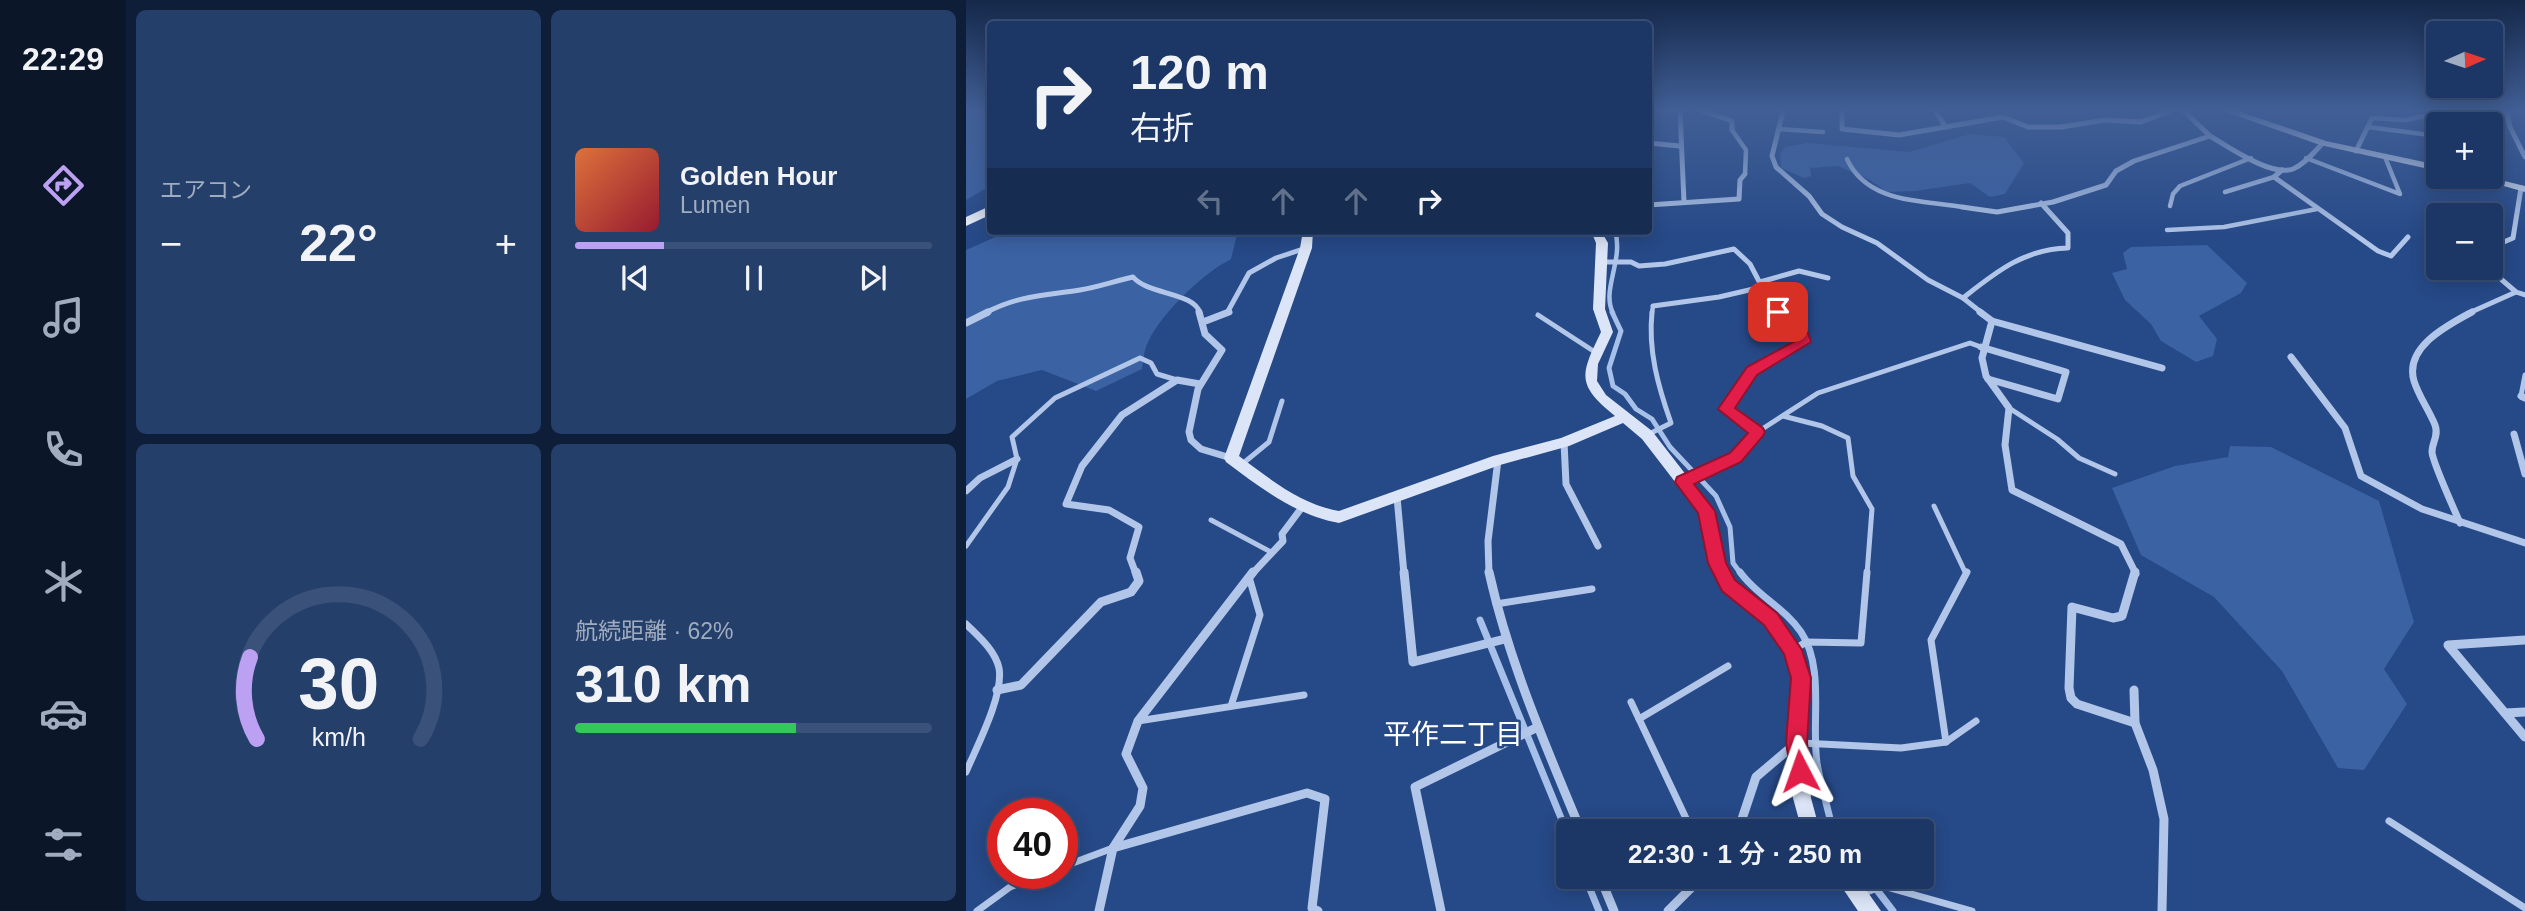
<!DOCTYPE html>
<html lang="ja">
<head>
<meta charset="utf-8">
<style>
  :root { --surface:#1c3765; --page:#253f6b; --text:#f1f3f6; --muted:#a0acbf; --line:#3a5179; --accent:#bca0f2 }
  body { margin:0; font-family:Helvetica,"Noto Sans JP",sans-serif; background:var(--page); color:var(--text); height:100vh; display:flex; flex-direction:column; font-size:26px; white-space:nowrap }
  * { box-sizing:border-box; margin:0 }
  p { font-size:23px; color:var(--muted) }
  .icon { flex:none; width:38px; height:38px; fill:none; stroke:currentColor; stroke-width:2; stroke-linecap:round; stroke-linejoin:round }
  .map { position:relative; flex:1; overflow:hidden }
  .side { display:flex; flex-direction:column; gap:10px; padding:10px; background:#0f1e38; width:840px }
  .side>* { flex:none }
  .banner { position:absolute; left:21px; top:21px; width:665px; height:214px; border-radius:7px; box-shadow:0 4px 18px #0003,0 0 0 2px var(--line); background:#1c3765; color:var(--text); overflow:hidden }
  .needle { width:46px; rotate:87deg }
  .tools { position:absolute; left:1460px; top:21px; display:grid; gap:14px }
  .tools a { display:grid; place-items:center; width:77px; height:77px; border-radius:7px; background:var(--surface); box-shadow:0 4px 18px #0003,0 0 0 2px var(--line); font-size:35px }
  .speed { position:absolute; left:21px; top:798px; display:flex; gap:14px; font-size:35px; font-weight:700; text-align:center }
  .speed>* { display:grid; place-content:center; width:91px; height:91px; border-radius:50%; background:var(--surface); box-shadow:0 4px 18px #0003,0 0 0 2px var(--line); line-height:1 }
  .speed .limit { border:10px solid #d22; background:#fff; color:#111 }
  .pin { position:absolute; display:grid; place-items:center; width:60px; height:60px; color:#fff; margin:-30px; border-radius:14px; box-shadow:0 4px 10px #0006 }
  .me { position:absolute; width:77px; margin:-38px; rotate:356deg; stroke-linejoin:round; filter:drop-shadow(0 0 5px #0008) }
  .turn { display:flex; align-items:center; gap:24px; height:147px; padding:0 28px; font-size:32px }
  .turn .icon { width:91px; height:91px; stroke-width:2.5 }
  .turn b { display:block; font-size:49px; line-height:60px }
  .lanes { display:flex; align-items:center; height:66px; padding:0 28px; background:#0003; justify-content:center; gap:35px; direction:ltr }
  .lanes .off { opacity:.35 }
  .big { font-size:52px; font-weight:600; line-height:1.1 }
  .side .card { flex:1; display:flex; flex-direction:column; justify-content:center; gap:10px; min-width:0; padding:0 24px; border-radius:10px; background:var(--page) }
  .side .dial { align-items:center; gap:0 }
  .dial svg { height:182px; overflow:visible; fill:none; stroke:var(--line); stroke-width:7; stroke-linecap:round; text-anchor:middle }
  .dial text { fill:var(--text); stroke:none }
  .song { display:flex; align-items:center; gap:21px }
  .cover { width:84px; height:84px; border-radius:10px; background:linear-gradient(135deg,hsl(20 70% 55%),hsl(350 70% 35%)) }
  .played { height:7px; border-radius:4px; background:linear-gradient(90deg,var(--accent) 25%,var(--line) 25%) }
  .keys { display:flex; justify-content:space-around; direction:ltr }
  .heat { display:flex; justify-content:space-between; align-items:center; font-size:38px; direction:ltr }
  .charge { height:10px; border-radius:5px; background:linear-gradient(90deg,#34c759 62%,var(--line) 0) }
  .side .tiles { flex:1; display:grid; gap:10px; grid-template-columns:repeat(2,1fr) }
  .trip { position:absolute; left:590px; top:819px; width:378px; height:70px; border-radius:7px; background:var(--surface); box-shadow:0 4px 18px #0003,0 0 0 2px var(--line); font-weight:600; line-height:70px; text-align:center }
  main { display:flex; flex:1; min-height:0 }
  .dock { display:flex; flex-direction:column; width:126px; justify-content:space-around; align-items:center; background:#0b1628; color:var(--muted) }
  .dock .icon { width:49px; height:49px }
  .dock .current { color:var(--accent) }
  .dock b { font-size:32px; color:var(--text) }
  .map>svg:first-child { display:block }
  .green { fill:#3b62a3 }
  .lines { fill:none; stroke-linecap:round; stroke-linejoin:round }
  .stream-far2 { stroke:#a6c0e9; stroke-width:4.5 }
  .stream-far1 { stroke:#a6c0e9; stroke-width:5 }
  .stream { stroke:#a6c0e9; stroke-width:7 }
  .lane-far2 { stroke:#b1c6e8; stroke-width:4.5 }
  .lane-far1 { stroke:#b1c6e8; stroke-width:5 }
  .lane { stroke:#b1c6e8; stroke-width:7 }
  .street-far2 { stroke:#b1c6e8; stroke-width:5 }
  .street-far1 { stroke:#b1c6e8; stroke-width:7 }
  .street { stroke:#b1c6e8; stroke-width:9 }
  .secondary { fill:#dbe5f7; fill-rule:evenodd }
  .primary { fill:#f4f7fe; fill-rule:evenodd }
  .route { fill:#e11d48; stroke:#92132f; stroke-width:2 }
  .labels { text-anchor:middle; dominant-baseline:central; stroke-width:5; stroke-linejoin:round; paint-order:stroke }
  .near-neighbourhood-label { font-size:28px; fill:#fff; stroke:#264987 }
</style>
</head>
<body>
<main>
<nav class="dock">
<b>22:29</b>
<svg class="icon current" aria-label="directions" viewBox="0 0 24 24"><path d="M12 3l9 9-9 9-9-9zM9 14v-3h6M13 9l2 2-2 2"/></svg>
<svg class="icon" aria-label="music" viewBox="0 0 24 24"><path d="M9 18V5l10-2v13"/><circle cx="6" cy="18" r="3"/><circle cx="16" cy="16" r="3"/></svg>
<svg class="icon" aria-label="phone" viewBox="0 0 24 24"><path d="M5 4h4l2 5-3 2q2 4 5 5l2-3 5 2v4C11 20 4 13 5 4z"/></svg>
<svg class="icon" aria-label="climate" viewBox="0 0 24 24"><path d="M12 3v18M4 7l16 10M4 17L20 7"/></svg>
<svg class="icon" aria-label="car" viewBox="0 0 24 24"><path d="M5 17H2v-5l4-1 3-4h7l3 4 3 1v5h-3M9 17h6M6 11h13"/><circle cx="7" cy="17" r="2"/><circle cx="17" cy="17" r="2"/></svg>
<svg class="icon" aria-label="filters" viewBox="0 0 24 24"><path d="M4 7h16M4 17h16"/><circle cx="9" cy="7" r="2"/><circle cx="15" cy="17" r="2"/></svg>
</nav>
<section class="side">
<div class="tiles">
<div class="card"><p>エアコン</p>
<div class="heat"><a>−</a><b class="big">22°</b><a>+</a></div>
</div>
<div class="card">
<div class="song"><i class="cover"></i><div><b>Golden Hour</b><p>Lumen</p></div></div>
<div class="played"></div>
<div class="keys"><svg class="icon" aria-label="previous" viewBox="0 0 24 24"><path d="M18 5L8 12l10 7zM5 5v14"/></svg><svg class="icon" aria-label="pause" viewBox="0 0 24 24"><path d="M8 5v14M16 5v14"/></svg><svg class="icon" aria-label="next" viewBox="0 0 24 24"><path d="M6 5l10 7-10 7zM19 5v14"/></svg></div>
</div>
<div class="card dial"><svg viewBox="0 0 100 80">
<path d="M14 69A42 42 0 1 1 86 69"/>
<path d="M14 69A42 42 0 0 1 11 33" stroke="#bca0f2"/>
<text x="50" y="56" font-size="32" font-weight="700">30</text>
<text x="50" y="72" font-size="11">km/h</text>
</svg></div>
<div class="card"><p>航続距離 · 62%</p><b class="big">310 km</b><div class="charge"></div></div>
</div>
</section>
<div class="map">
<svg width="1559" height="911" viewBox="0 0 1559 911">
  <rect width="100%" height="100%" fill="#264987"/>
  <!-- green -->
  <g class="green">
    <polygon points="0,111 24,111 24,186 0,200"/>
    <polygon points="1004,134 1038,137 1058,163 1039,194 1024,197 1004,183 949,191 921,192 904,180 872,166 844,168 845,176 838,178 815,168 814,154 819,147 841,143 943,152"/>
    <path d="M 43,231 L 272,231 L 265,259 C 236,274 191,317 180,347 C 178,353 177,362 176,369 L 130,391 L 76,370 L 31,381 L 0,399 L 0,250 Z"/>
    <polygon points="1241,245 1281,283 1275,293 1233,316 1251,339 1247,356 1230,362 1195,341 1185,324 1159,300 1146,273 1161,269 1157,253 1165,247"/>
    <polygon points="1264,446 1305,447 1413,501 1448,622 1418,669 1441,704 1398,770 1372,768 1316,671 1248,597 1175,555 1146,488 1209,466 1262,457"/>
  </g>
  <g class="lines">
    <!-- stream-far2 -->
    <path class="stream-far2" d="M 647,313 C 635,290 658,260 649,231"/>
    <!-- stream-far1 -->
    <polyline class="stream-far1" points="646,312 655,331 643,368 647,386 659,394 670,409 686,419 704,447 750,496 764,527 767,563 775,574"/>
    <!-- stream -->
    <g class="stream">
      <path d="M 774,572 C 791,596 818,607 835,632 C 859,668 845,722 851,763 C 855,786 862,809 867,831"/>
      <polyline points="514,620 602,835"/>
      <polyline points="619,877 633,911"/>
      <polyline points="901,877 927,911"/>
    </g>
    <!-- lane-far2 -->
    <g class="lane-far2">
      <polyline points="1406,118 1440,120 1480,111"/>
      <polyline points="1402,127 1472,136"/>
      <polyline points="812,129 857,132"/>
      <polyline points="766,130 780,150 779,174"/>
      <polyline points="1340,158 1434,194 1419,157"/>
      <path d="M 881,159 C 901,203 954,200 996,207"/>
      <polyline points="1259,192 1308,177"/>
      <polyline points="1204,206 1207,194 1214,186 1285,158"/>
      <polyline points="1201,230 1258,227 1351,209"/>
      <polyline points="686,313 687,306"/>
    </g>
    <!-- lane-far1 -->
    <g class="lane-far1">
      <polyline points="572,315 632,354"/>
      <polyline points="1555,396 1559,375"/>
      <polyline points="1043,408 1091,439 1113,458 1149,474"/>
      <polyline points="817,416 856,426 882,438 887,476 906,509 901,574"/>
      <path d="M 681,435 L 705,423 C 692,386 682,351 686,312"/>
      <polyline points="275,465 303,442 316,401"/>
      <polyline points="720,481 770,458 787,435 852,393 1004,343 1015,347"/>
      <polyline points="968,506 1000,574"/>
      <polyline points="245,520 305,552"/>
      <polyline points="0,546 42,487 51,459 46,437 89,398 174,358 185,363 191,374 211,380"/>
    </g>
    <!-- lane -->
    <g class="lane">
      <polyline points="530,604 626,589"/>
      <path d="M 0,624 C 12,636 29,650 33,668 C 38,695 11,746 0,772"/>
      <polyline points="829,649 840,642 895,643 901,572"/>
      <polyline points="665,702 726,831"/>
      <polyline points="265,706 294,615 283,577"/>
      <polyline points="673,719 762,666"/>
      <polyline points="172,721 338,695"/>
      <polyline points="980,742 965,640 1001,572"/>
      <polyline points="835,743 935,748 980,742 1010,721"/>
      <polyline points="1423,821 1559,908"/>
      <polyline points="96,867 147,848"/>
      <polyline points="895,894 917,886 1006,911"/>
      <polyline points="11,911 44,887 78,873"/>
    </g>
    <!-- street-far2 -->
    <g class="street-far2">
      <polyline points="714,111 718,202"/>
      <polyline points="736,111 766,121 766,130"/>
      <polyline points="817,111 806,156 810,167 843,196 856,214 876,227 911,243 962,280 997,298 1016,313"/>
      <polyline points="876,111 876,129 933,135 1037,117 1062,127 1095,127 1139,120 1175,122 1204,111"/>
      <polyline points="969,111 980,127"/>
      <polyline points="1218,111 1244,136"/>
      <polyline points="1541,111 1544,127 1559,157"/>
      <polyline points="682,143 714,146"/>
      <polyline points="1390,151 1406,118"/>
      <polyline points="1316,170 1308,177 1412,251 1425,256 1442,237"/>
      <polyline points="682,205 773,199 774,180 779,174"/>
      <path d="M 996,207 L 1031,212 L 1087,202 L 1140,185 L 1150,171 L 1168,161 L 1244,136 C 1263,147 1305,177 1327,169 C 1339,164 1348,152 1357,143"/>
      <polyline points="1524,248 1547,238 1555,188"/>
      <polyline points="636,262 665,262 673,266 699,264 768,249 784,264 796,287 753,297 687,306"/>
      <polyline points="1522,268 1550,292 1559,295"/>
      <polyline points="794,282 833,271 862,278"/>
      <path d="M 997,298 C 1030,272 1058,249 1102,248 L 1102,233 L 1075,203"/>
      <path d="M 19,313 C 54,295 76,296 114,290 C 132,287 149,281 167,277 C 182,295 228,292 234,313"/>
      <polyline points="261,313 283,273 310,258 340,248"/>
      <polyline points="1503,313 1550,292"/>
    </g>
    <!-- street-far1 -->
    <g class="street-far1">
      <polyline points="233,312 239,334 256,350 232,389 223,432 225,440 235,449 265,458"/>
      <polyline points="1014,312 1026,321 1016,358 1020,376 1043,408 1039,445 1046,490 1155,544 1170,574"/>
      <polyline points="1026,321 1196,368"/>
      <polyline points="237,322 263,312"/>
      <polyline points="0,323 22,312"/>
      <polyline points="1015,347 1100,372 1092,399 1022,379"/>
      <polyline points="1325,357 1379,428 1395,476 1456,509 1559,543"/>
      <polyline points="1555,396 1559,398"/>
      <polyline points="792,432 760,409 786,371 838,342 837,336 812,312"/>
      <polyline points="1548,434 1559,474"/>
      <polyline points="598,442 600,484 632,546"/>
      <polyline points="0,491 14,478 51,459"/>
      <polyline points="431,497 438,574"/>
      <path d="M 1494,523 C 1489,511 1466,461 1466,452 C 1466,442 1473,436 1469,425 C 1463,410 1453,397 1448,381 C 1438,347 1482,325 1506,312"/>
      <polyline points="170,574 164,558 173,527 143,510 100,504 116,466 156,415 211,380 234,384"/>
      <polyline points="286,574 317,541 316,534 337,506"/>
      <polyline points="523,574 522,541 532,460"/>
    </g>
    <!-- street -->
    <g class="street">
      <polyline points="438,572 447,662 539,639"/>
      <path d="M 523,572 C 543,662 580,747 615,831"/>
      <polyline points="1169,572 1156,616 1147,618 1106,607 1103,688 1105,698 1111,704 1169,723"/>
      <polyline points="1559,640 1482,645 1559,737"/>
      <polyline points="31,690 55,685 135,602 165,592 173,581 170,572"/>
      <polyline points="1168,690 1169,723 1187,770 1198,819 1196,911"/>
      <polyline points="1539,713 1559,712"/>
      <polyline points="772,831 790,777 829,744"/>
      <polyline points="147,848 341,793 359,799 346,908 352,911"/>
      <polyline points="634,877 648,911"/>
      <polyline points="133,911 147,848 174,806 177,788 160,754 172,721 287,572"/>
      <polyline points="475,911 449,787 572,727"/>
      <polyline points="702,911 736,877"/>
    </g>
    <!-- secondary -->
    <g class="secondary">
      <polygon points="1257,111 1272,111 1360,141 1472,165 1472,171 1354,145"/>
      <polygon points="1506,177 1522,177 1559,186 1559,192"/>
      <path d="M 337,231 L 347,231 L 346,248 L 273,456 C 304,479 334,504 373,511 L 527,456 L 595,438 L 649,416 C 609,384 615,374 635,332 L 627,309 L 630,243 L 625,231 L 635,231 L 642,243 L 639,309 L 647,332 L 632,364 L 631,381 L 640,395 L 686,431 L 745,507 L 759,563 L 768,580 L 810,614 L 835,650 L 844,679 L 840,743 L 845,798 L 854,831 L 836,831 L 827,798 L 822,743 L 826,679 L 820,653 L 798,624 L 756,590 L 743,563 L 733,513 L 676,439 L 657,423 L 603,446 L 534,465 L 373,523 C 329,515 295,488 260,462 L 258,458 L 334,248 Z"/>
      <polygon points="869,877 891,877 915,911 892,911"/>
    </g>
    <!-- primary -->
    <polygon class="primary" points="24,206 24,215 0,226 0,217"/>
  </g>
  <!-- sky -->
  <linearGradient id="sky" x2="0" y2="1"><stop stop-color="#15284a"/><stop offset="0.46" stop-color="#415f96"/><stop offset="1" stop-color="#415f96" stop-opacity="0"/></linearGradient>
  <rect width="1559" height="239" fill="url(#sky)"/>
  <!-- route -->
  <polygon class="route" points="812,308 842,333 845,342 791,375 769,408 797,428 799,432 797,436 775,462 728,484 749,511 760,563 769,580 811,613 836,650 845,678 841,743 844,771 841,778 834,781 826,778 820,743 825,678 818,654 798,625 756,591 742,563 732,513 709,482 711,477 764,453 782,433 752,409 781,367 831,340 805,312"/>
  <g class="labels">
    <!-- near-neighbourhood labels -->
    <g class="near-neighbourhood-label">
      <text x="487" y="734">平作二丁目</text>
    </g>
  </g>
</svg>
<div class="tools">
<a><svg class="needle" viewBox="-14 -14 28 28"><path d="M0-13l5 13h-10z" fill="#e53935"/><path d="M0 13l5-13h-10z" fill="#a0acbf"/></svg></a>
<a>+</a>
<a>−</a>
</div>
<div class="speed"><div class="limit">40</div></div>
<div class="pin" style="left:812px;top:312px;background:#d93025"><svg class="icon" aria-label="arrive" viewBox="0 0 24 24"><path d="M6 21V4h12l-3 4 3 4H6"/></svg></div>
<svg class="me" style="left:834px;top:771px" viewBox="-20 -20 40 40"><path d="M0-17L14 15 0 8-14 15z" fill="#e11d48" stroke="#fff" stroke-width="4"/></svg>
<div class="trip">22:30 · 1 分 · 250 m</div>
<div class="banner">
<div class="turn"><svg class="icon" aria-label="right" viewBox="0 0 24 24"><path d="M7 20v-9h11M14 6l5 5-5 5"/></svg><div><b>120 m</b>右折</div></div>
<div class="lanes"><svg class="icon off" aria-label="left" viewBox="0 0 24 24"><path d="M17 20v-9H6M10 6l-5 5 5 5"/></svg><svg class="icon off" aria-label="ahead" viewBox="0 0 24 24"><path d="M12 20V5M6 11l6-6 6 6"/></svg><svg class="icon off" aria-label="ahead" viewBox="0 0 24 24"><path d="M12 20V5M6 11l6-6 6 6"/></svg><svg class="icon" aria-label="right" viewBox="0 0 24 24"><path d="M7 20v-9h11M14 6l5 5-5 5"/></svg></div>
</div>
</div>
</main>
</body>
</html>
